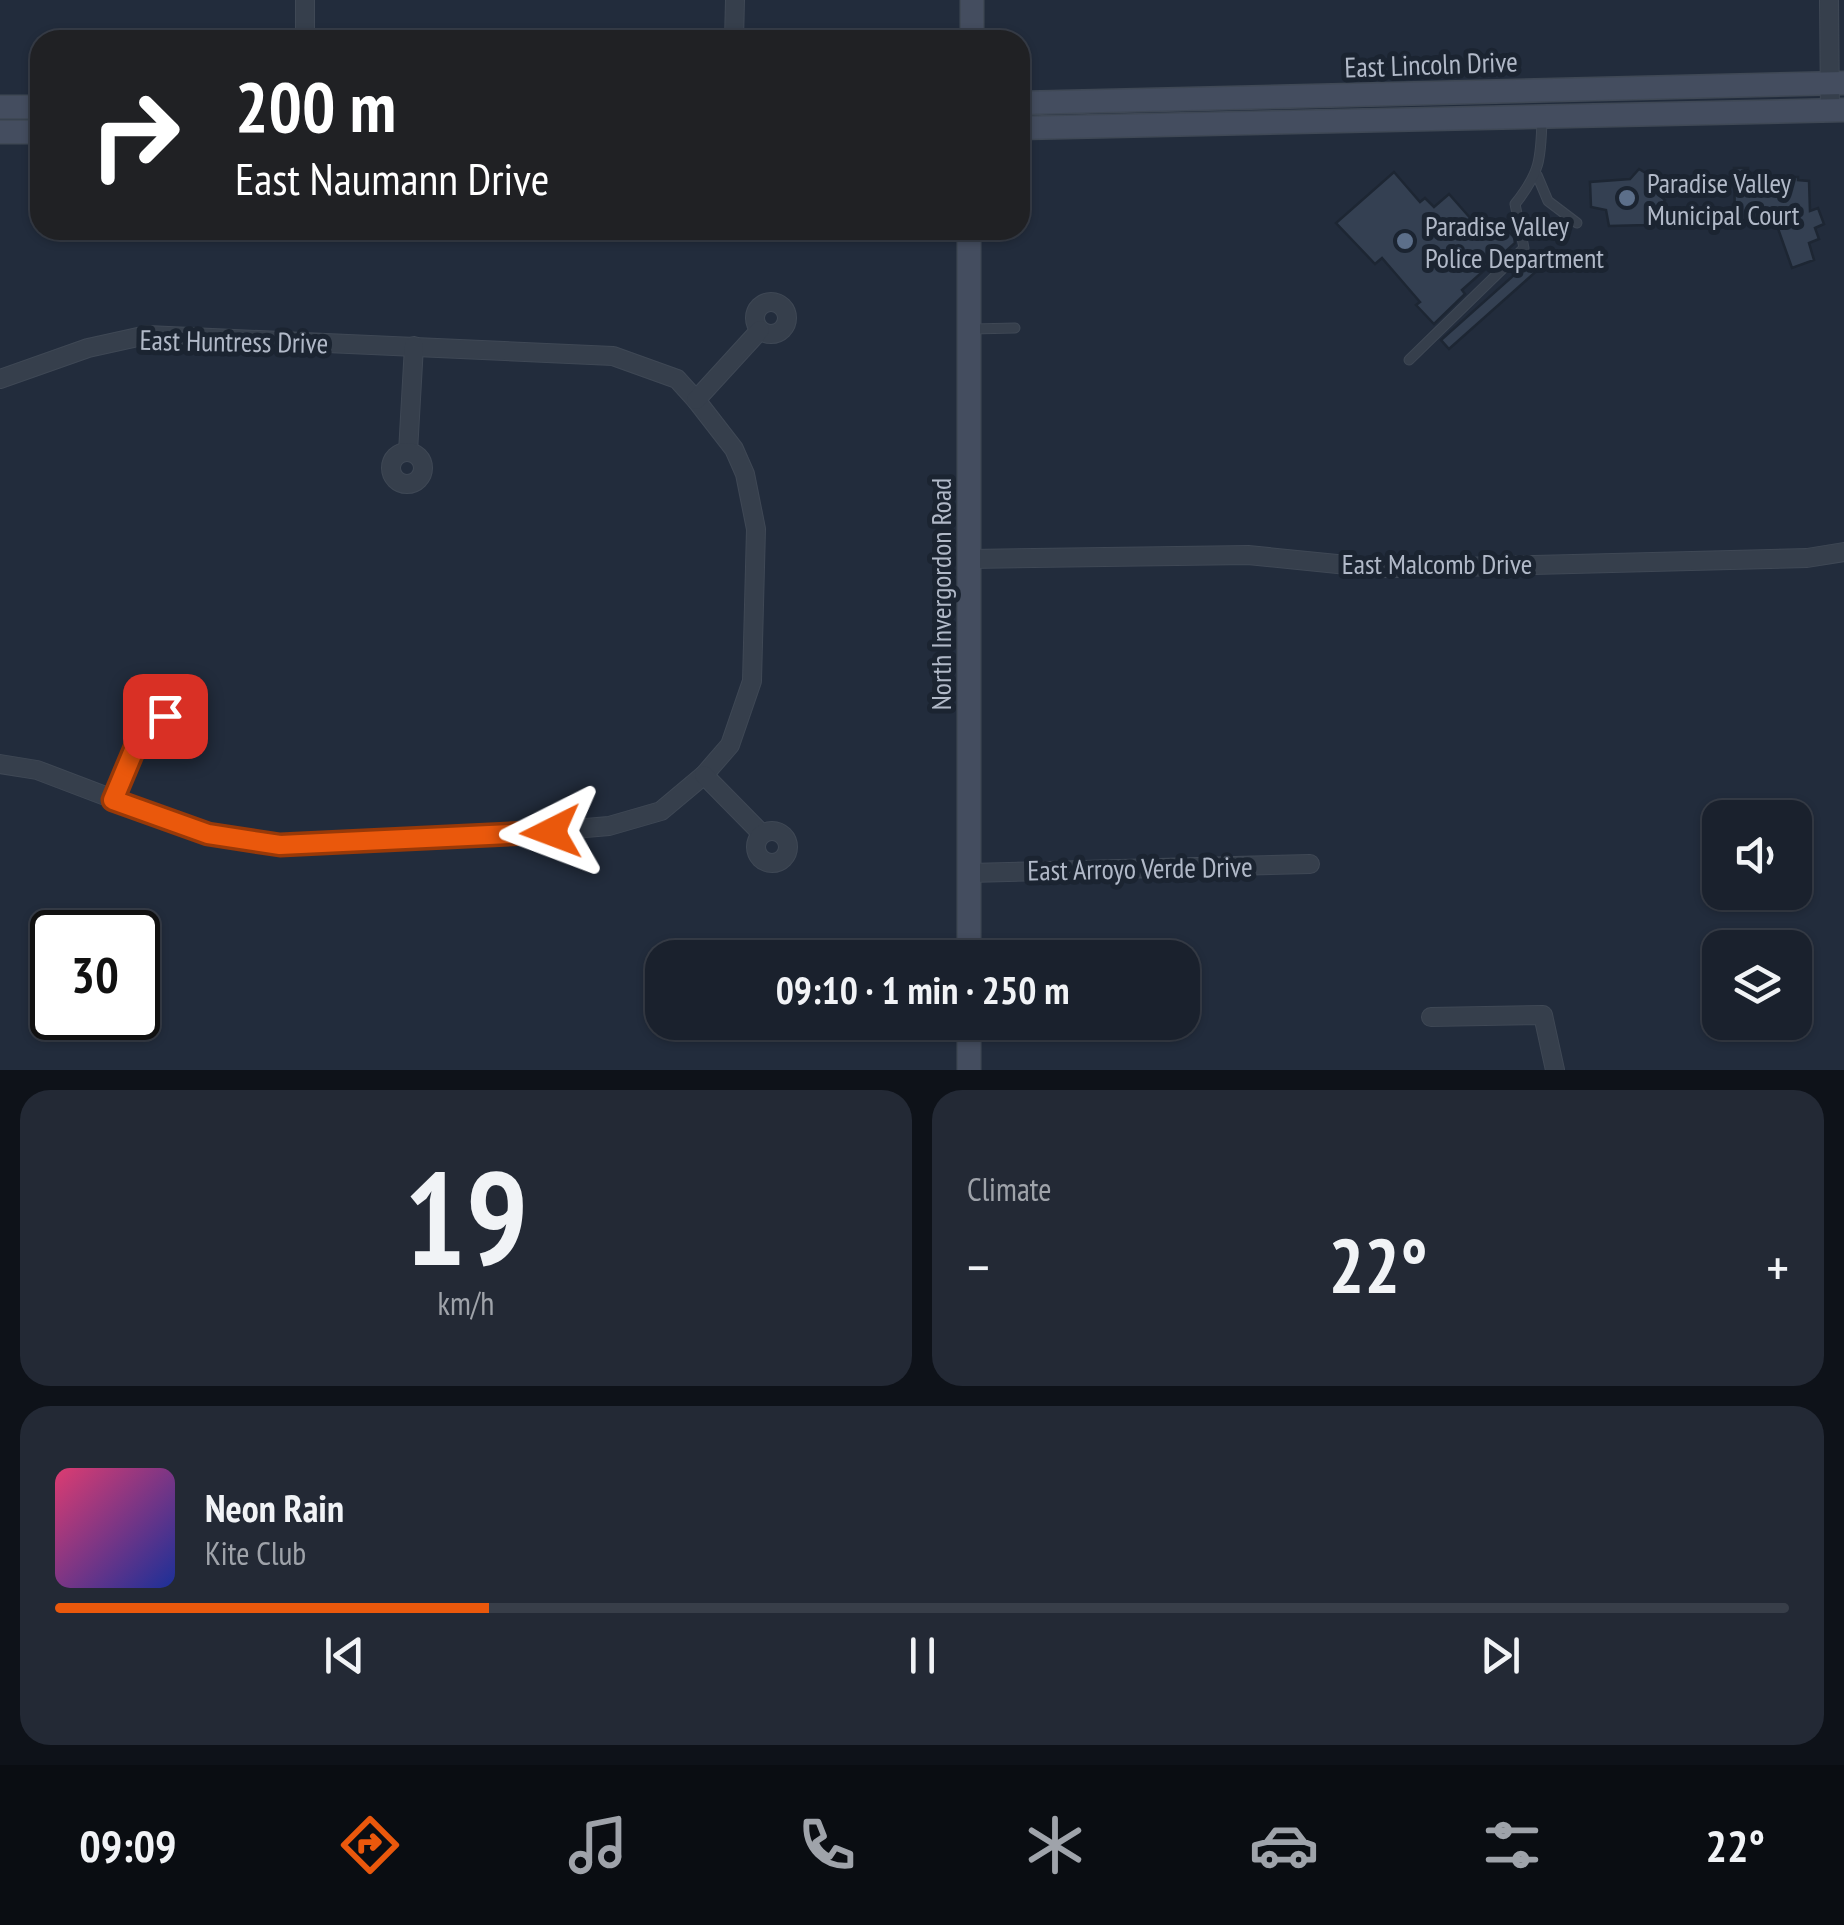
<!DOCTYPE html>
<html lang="en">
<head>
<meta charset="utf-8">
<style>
  :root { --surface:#1a212d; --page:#232935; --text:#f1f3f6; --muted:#9fa3aa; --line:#383e49; --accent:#ea580c }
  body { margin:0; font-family:"PT Sans Narrow",sans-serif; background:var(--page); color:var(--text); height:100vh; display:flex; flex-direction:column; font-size:38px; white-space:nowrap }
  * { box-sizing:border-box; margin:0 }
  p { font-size:32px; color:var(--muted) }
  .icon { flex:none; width:55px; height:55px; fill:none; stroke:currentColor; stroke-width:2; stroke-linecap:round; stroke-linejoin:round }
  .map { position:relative; height:1070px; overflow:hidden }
  .side { display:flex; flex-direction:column; gap:20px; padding:20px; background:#0e1219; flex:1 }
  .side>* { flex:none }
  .banner { position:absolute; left:30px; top:30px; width:1000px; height:210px; border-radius:30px; box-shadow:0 2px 8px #0004,0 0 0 2px var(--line); background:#202124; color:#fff; overflow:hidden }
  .buttons { position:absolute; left:1702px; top:800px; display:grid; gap:20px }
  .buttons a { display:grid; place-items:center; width:110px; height:110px; border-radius:20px; background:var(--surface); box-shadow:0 2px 8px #0004,0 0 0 2px var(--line); font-size:50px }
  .speed { position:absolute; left:30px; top:910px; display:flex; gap:20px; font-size:50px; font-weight:700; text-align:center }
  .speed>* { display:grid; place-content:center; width:130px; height:130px; border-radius:50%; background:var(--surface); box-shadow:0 2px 8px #0004,0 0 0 2px var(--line); line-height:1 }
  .speed .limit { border:5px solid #111; border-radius:15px; background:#fff; color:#111 }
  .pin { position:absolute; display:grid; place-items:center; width:85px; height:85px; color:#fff; margin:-42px; border-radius:20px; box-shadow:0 5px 15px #0006 }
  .me { position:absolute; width:110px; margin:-55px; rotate:267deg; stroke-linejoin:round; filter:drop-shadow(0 0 8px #0008) }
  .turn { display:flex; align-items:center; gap:35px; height:210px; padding:0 40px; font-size:45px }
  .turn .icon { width:130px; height:130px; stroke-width:2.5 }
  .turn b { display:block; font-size:70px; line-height:85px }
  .big { font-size:75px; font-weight:700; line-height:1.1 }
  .side .tile { flex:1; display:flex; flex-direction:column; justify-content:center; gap:15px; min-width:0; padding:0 35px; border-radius:30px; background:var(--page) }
  .side .dial { align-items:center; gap:0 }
  .dial b { font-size:130px; line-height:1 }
  .song { display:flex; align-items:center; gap:30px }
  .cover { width:120px; height:120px; border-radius:15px; background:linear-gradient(135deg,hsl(340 70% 55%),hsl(230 70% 35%)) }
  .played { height:10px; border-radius:5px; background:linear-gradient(90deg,var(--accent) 25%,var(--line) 25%) }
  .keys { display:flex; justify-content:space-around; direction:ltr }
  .heat { display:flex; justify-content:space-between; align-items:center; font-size:55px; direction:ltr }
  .side .tiles { flex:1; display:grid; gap:20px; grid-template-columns:1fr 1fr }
  .tile:last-child { grid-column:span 2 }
  .trip { position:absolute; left:645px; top:940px; width:555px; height:100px; border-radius:30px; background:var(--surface); box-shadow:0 2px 8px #0004,0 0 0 2px var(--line); font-weight:700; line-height:100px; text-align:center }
  .tabs { display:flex; height:160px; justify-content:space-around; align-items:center; background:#0a0d12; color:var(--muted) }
  .tabs .icon { width:70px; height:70px }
  .tabs .active { color:var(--accent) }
  .tabs b { font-size:45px; color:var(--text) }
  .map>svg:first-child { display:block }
  .building { fill:#344052; stroke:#1d2633; stroke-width:2.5 }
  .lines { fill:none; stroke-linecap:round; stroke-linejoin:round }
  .lane-casing { stroke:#3f4855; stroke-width:11 }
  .street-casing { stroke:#3f4855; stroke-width:20 }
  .secondary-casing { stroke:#3f4855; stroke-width:25 }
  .lane { stroke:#363f4c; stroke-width:9 }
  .street { stroke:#363f4c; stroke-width:18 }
  .secondary { stroke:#444d5f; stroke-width:22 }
  .route-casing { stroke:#983908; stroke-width:25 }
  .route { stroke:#ea580c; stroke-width:18 }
  .service-dot { fill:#5c6f8a; stroke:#1b2431; stroke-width:4 }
  .labels { text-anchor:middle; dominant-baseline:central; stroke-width:10; stroke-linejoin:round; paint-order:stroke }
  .street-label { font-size:28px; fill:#b1b9c8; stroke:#1b2431 }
  .poi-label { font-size:28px; fill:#b1b9c8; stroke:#1b2431; text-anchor:start }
</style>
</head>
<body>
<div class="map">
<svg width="1844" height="1070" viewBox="0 0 1844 1070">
  <rect width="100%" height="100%" fill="#222c3c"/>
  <!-- building -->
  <g class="building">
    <polygon points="1734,168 1748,168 1748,173 1760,173 1760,177 1798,177 1798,180 1809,181 1810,211 1818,208 1824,224 1815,228 1819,239 1809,243 1814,260 1792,268 1775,220 1735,220"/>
    <polygon points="1639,169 1669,187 1660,196 1665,200 1655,215 1649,214 1648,225 1609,226 1606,210 1591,207 1590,182 1630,179"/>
    <polygon points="1394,172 1420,202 1425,198 1434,207 1449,194 1487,237 1501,224 1514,237 1515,243 1462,290 1465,294 1434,324 1416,305 1420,302 1382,258 1375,264 1336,223"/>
    <polygon points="1532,259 1540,268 1449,349 1441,340"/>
  </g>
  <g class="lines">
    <defs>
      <g id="lane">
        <polyline points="1537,175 1548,201 1577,223"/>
        <polyline points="973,329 1015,328"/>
        <path d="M 1409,360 L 1524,248 L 1515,204 C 1540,173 1541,159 1542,119"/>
      </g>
      <g id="street">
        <polyline points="1829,0 1830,110"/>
        <polyline points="305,40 305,0"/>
        <polyline points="734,40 735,0"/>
        <circle cx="771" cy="318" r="16"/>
        <polyline points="0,379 88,348 147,335 613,356 677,379 696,400 734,449 745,474 756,529 752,681 730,745 704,775 661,811 609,826 551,831 280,845 208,835 37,770 0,764"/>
        <polyline points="696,400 760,330"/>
        <polyline points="408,452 414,346"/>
        <circle cx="407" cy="468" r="16"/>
        <polyline points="970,559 1248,555 1377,568 1423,568 1807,558 1844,552"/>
        <circle cx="150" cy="711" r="16"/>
        <polyline points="704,775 762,834"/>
        <polyline points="113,800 144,726"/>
        <circle cx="772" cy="847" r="16"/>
        <polyline points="970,873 1310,864"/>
        <polyline points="1431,1017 1543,1015 1555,1070"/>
      </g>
      <g id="secondary">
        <polyline points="972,0 972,40"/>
        <polyline points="1020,103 1844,83"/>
        <polyline points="0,107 40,107"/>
        <polyline points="1020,128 1844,110"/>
        <polyline points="0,132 40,132"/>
        <polyline points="969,230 969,958"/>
        <polyline points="969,1070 969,1022"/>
      </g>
    </defs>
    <!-- lane casing -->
    <use href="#lane" class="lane-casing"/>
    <!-- street casing -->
    <use href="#street" class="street-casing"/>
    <!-- secondary casing -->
    <use href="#secondary" class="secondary-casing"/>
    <!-- lane -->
    <use href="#lane" class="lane"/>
    <!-- street -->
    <use href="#street" class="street"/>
    <!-- secondary -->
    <use href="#secondary" class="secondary"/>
  </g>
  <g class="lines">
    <defs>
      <polyline id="route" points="165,716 159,724 144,726 113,800 208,834 280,845 551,832"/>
    </defs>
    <!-- route casing -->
    <use href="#route" class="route-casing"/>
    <!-- route -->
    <use href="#route" class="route"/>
  </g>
  <!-- markers -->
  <g class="service-dot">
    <circle cx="1627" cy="198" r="10"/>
    <circle cx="1405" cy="241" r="10"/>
  </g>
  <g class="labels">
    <!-- street labels -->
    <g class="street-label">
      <text transform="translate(1431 64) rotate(-2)">East Lincoln Drive</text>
      <text transform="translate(234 341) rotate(1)">East Huntress Drive</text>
      <text x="1437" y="563">East Malcomb Drive</text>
      <text transform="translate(940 594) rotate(-90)">North Invergordon Road</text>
      <text transform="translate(1140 868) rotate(-1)">East Arroyo Verde Drive</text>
    </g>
    <!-- poi labels -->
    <g class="poi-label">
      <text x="1647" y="182">Paradise Valley<tspan x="1647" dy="32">Municipal Court</tspan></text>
      <text x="1425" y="225">Paradise Valley<tspan x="1425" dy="32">Police Department</tspan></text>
    </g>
  </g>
</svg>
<div class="buttons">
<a><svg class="icon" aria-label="sound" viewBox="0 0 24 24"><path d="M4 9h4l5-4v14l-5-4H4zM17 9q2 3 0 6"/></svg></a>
<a><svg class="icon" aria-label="layers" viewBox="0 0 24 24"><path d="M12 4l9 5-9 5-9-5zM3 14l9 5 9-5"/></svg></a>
</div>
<div class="speed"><div class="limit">30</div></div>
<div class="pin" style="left:165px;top:716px;background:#d93025"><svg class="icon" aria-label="arrive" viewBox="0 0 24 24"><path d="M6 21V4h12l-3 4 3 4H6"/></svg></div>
<svg class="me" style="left:551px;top:832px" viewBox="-20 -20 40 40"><path d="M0-17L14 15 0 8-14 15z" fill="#ea580c" stroke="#fff" stroke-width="4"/></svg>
<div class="trip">09:10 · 1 min · 250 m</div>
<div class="banner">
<div class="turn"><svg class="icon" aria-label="right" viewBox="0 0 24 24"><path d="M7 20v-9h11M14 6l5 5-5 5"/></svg><div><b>200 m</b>East Naumann Drive</div></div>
</div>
</div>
<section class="side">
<div class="tiles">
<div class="tile dial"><b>19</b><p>km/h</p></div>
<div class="tile"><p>Climate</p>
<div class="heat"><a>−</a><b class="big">22°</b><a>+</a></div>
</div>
<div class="tile">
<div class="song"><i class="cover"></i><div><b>Neon Rain</b><p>Kite Club</p></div></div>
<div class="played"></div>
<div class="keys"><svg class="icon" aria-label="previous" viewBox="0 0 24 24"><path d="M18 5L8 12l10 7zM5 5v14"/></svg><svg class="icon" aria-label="pause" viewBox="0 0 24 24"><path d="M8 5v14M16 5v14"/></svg><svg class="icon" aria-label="next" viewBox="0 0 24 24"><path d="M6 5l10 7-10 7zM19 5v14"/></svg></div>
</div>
</div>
</section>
<nav class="tabs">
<b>09:09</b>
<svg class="icon active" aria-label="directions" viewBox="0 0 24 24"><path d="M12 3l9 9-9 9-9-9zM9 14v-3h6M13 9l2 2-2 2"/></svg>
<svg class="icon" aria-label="music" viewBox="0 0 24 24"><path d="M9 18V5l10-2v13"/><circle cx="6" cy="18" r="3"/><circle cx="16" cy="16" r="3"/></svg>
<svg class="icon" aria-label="phone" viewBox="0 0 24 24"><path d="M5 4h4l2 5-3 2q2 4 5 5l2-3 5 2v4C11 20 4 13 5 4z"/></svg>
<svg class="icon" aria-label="climate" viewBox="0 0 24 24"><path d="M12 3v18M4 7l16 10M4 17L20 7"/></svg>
<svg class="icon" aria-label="car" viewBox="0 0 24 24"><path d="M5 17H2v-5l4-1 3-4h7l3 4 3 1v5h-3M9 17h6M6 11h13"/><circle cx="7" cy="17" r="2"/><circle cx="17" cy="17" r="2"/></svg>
<svg class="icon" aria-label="filters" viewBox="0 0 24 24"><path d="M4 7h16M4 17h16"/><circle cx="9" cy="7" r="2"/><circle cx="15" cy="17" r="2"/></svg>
<b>22°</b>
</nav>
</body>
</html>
